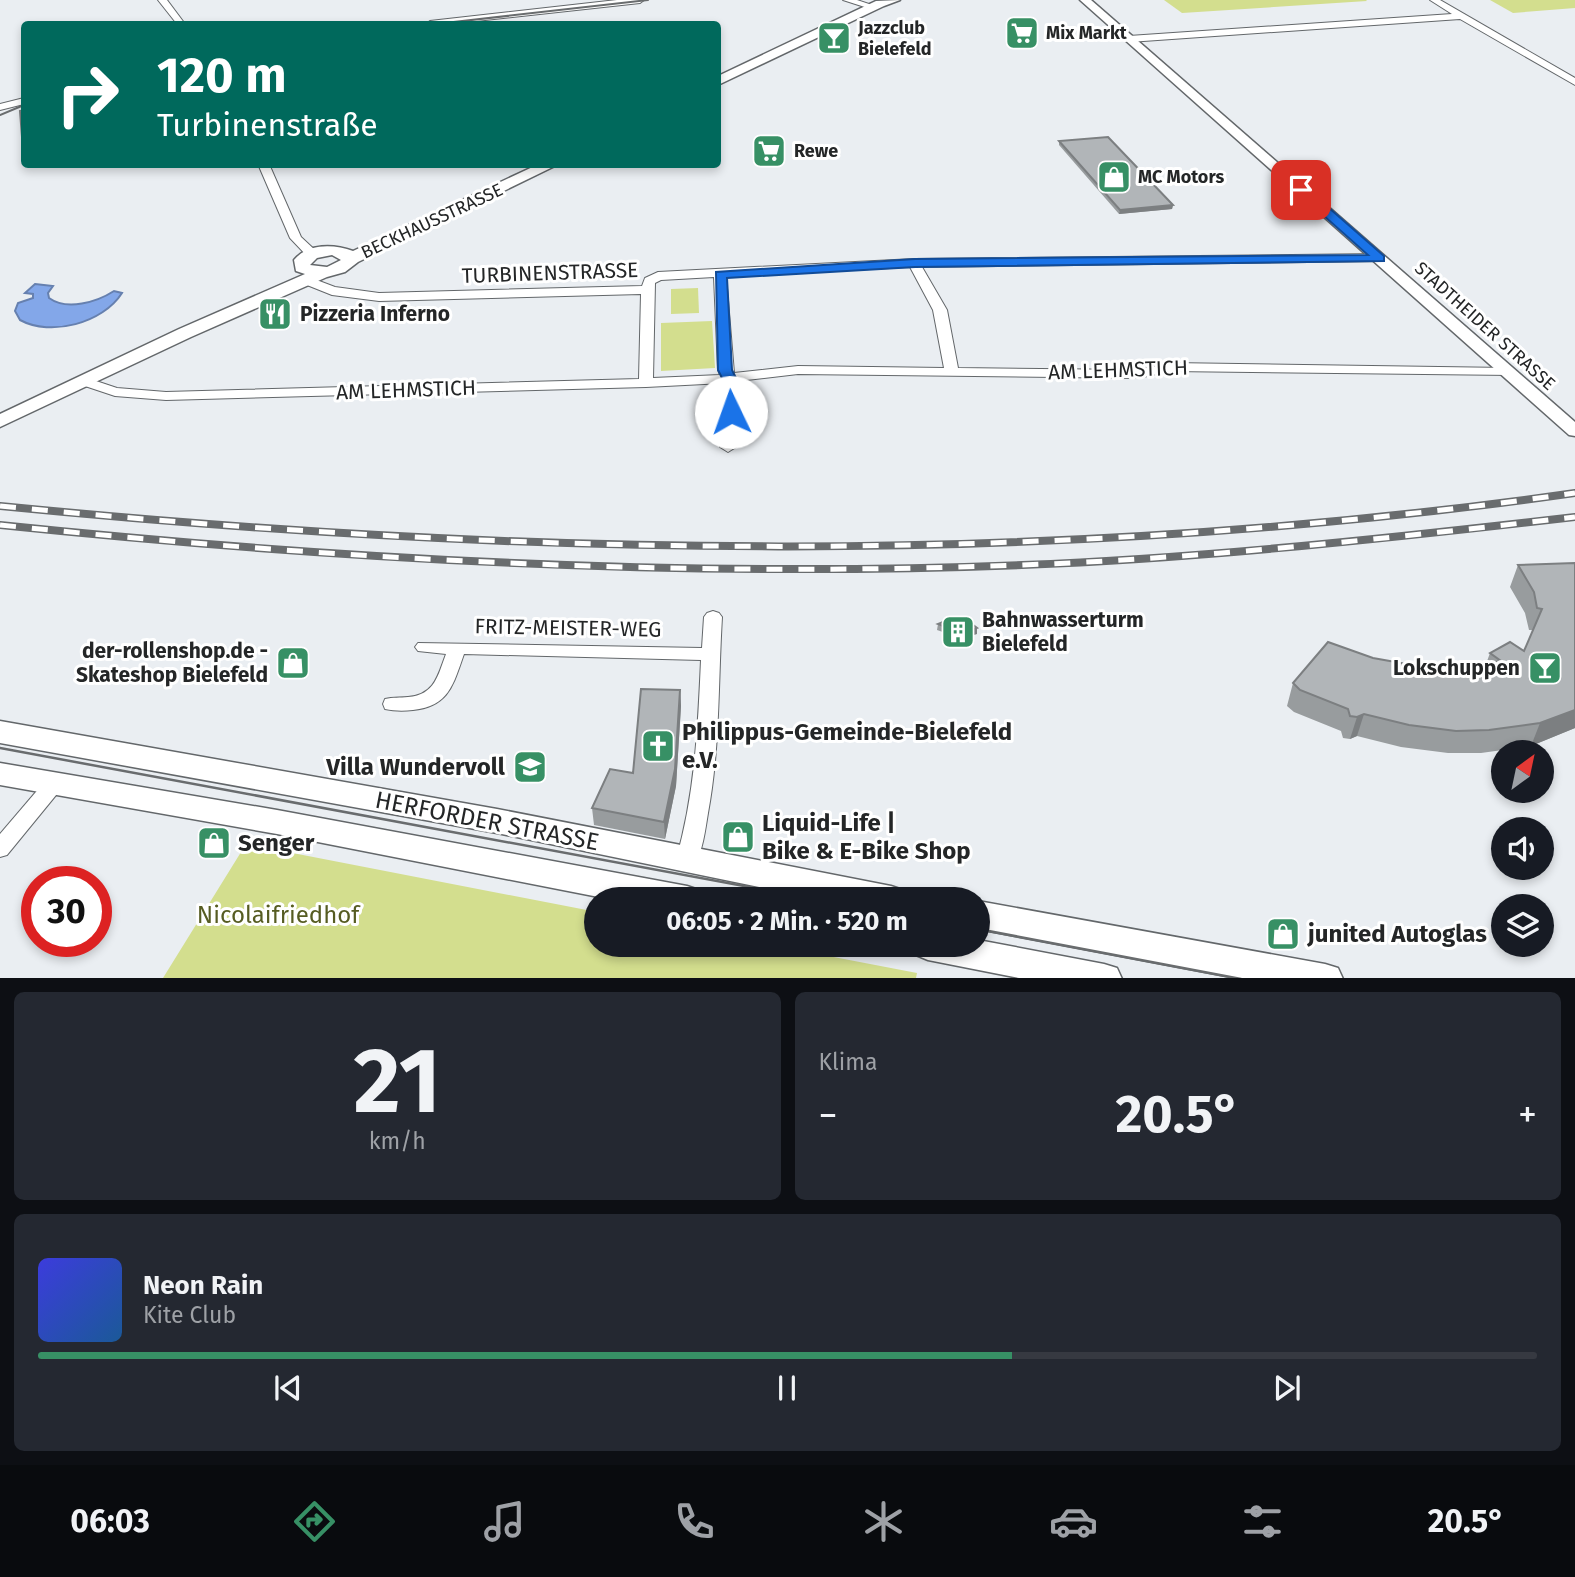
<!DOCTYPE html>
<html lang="de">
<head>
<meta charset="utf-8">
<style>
  :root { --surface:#171b24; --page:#242831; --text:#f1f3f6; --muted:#9ea1a6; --line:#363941; --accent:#379065 }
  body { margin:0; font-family:"Fira Sans",sans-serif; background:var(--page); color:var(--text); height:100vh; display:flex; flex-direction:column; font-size:26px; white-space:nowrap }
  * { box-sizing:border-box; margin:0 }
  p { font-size:23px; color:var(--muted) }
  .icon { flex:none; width:38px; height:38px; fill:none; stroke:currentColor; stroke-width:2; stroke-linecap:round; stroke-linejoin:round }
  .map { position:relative; height:978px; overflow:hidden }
  .side { display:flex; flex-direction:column; gap:14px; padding:14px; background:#0d0f14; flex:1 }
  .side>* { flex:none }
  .banner { position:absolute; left:21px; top:21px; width:700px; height:147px; border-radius:7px; box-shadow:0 4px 10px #0003; background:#00695c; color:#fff; overflow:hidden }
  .needle { width:46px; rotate:33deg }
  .tools { position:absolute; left:1491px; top:740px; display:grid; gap:14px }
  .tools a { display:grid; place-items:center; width:63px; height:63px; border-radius:50%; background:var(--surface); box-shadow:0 4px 10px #0003; font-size:35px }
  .speed { position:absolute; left:21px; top:866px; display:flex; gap:14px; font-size:35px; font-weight:700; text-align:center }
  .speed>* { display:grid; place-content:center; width:91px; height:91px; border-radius:50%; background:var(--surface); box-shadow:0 4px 10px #0003; line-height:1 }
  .speed .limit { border:10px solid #d22; background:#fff; color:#111 }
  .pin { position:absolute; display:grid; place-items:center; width:60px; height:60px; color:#fff; margin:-30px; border-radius:14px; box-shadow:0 4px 10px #0006 }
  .me { position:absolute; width:77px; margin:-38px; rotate:357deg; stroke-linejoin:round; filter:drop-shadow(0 0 5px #0008) }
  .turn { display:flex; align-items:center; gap:24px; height:147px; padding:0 21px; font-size:32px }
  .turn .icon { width:91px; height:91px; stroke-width:2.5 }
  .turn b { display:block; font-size:49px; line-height:60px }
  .big { font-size:52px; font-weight:700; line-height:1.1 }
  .side .card { flex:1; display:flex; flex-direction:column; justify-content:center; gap:10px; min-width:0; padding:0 24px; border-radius:10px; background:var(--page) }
  .side .dial { align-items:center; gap:0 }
  .dial b { font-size:91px; line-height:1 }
  .song { display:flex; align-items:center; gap:21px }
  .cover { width:84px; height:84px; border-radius:10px; background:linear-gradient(135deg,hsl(240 70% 55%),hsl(210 70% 35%)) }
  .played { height:7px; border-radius:4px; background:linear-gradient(90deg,var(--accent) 65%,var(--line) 65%) }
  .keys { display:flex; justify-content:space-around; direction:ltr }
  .heat { display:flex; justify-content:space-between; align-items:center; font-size:38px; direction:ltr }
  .side .tiles { flex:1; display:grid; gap:14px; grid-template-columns:1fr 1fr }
  .card:last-child { grid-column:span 2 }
  .trip { position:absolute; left:584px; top:887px; width:406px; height:70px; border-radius:35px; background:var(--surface); box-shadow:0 4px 10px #0003; font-weight:700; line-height:70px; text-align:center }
  .tabs { display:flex; height:112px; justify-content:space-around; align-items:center; background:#090b0e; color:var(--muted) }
  .tabs .icon { width:49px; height:49px }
  .tabs .on { color:var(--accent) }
  .tabs b { font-size:32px; color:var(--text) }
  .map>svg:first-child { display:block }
  .green { fill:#d3de8e }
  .water { fill:#83a7e9; stroke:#6680af; stroke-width:2 }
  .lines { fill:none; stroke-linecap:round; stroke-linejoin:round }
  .minor-casing { stroke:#63676a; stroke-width:2 }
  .tertiary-casing { stroke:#63676a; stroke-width:3 }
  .secondary-casing { stroke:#63676a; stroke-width:3 }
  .primary-casing { stroke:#63676a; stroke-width:3 }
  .minor { fill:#fff; fill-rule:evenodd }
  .tertiary { fill:#fff; fill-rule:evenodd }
  .secondary { fill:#fff; fill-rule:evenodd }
  .primary { fill:#fff; fill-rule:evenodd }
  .tram-far1 { stroke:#696c6e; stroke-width:2 }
  .tram { stroke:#696c6e; stroke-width:2.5 }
  .rail-casing { stroke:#696c6e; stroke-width:8 }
  .rail { stroke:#fff; stroke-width:5; stroke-dasharray:16; stroke-linecap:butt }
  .wall { fill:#989c9e }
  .shaded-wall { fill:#7c7f81 }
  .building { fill:#b1b5b8; stroke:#7c7f81; stroke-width:2 }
  .route { fill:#1a73e8; stroke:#114b97; stroke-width:2 }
  .labels { text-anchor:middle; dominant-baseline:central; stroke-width:6; stroke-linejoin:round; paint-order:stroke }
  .far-poi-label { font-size:18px; font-weight:bold; fill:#242627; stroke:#fff; text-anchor:start }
  .far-street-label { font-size:18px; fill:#242627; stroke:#fff }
  .street-label { font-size:21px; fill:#242627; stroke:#fff }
  .poi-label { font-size:21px; font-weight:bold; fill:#242627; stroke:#fff; text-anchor:start }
  .near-poi-label { font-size:24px; font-weight:bold; fill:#242627; stroke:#fff; text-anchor:start }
  .near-street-label { font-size:24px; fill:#242627; stroke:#fff }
  .near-park-label { font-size:24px; fill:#565c22; stroke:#fff }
</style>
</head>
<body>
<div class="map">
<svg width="1575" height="979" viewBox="0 0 1575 979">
  <rect width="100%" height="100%" fill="#eaeef2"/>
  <!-- green -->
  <g class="green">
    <polygon points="1164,0 1366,0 1367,1 1182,13"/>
    <polygon points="1490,0 1575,0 1575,8 1513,13"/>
    <polygon points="698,288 699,313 671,314 671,289"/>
    <polygon points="712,321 715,368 661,371 661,323"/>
    <polygon points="246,844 597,912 597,945 771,945 917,973 916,978 163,978"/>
  </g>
  <!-- water -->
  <path class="water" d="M 35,284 L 53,286 L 48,293 L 49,298 C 67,311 97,302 114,291 L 122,293 C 103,323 51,337 20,320 L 15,311 L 18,303 L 33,298 L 33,294 L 25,293 Z"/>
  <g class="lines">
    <defs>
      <g id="minor">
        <polygon points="158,0 167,0 185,24 177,24"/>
        <polygon points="617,0 644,0 640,3 449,24 426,24 430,21"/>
        <polygon points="843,0 857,0 878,7 874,10"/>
        <polygon points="1430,0 1440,0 1575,78 1575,85 1460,19 1129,42 1124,39 1129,36 1452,14"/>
        <polygon points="24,98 24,104 0,110 0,104"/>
        <polygon points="258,164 269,164 301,237 316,251 316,257 308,257 290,238"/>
        <path d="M 1380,254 L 1386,258 L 1384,261 L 922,267 L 947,310 L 958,368 L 1138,370 L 1171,363 L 1507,368 L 1514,372 L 1512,375 L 1171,371 L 1138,378 L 798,374 L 738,381 L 740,386 L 736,447 L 728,452 L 720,447 L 724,383 L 646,387 L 166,400 L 115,396 L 79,384 L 77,381 L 84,377 L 117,388 L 166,392 L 639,379 L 641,294 L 379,301 L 332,295 L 302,283 L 300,280 L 306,276 L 335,287 L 379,293 L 642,286 L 645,278 L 658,272 L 914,259 ZM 910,267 L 933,310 L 944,368 L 798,366 L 734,373 L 726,276 ZM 714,277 L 718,370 L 720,375 L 653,378 L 655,283 L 661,280 Z"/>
        <path d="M 713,611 L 719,613 L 722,617 C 718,682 720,749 708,813 C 705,831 703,850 694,866 L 687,868 L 680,866 L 676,860 C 695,794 698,728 701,660 L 464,654 C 453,685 449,706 413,710 C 404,711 394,711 385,709 L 383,704 L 385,699 C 393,697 400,698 408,697 C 435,695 438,675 446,654 L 418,651 L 415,647 L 418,643 L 702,648 L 704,617 L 707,613 Z"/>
        <polygon points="54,777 61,779 64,784 61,789 7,855 0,857 0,834 47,779"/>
      </g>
      <polygon id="tertiary" points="1080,0 1091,0 1575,422 1575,436 1569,435"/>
      <g id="secondary">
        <polygon points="900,0 884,6 718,85 718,76 876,1"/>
        <path d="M 539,164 L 559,164 L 358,262 L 345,272 L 327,277 L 191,337 L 0,427 L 0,414 L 179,329 L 305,274 L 296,271 L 294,260 C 308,243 334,244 353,251 ZM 332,255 L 341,260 L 327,267 L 310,265 L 317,258 Z"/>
      </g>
      <g id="primary">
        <polygon points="0,721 497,809 891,886 903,890 908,900 822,900 497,833 0,743"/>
        <polygon points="0,763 277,810 687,886 699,890 704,900 614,900 277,834 0,785"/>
        <polygon points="978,901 1325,964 1338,968 1343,979 1242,979 978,929"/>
        <polygon points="978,940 1104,964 1117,968 1122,979 1024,979 928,960 916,955 911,945 978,945"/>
      </g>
    </defs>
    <!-- minor casing -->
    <use href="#minor" class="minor-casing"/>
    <!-- tertiary casing -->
    <use href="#tertiary" class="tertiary-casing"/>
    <!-- secondary casing -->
    <use href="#secondary" class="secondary-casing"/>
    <!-- primary casing -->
    <use href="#primary" class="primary-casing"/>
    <!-- minor -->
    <use href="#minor" class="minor"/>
    <!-- tertiary -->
    <use href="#tertiary" class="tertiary"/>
    <!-- secondary -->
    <use href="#secondary" class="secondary"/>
    <!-- primary -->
    <use href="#primary" class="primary"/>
    <!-- tram-far1 -->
    <g class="tram-far1">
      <polyline points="436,24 648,0"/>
      <polyline points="0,115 24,105"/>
    </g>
    <!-- tram -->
    <g class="tram">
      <polyline points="0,748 819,900"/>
      <polyline points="978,929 1241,979"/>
    </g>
    <defs>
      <g id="rail">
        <path d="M 0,506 C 523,557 1053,567 1575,493"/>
        <path d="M 0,525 C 340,560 680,578 1022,565 C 1207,558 1391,538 1575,517"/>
      </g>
    </defs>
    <!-- rail casing -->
    <use href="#rail" class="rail-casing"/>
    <!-- rail -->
    <use href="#rail" class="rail"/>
  </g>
  <!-- wall -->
  <g class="wall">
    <polygon points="1059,141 1173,205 1172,209 1119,214 1059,145"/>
    <polygon points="1575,563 1575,728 1531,746 1481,753 1448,753 1401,747 1357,736 1350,739 1343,738 1341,731 1294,712 1287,706 1293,683 1373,658 1429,668 1461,669 1486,664 1490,653 1524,651 1533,630 1529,630 1525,613 1510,587 1518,565"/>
    <polygon points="938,624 977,634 960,638 937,630"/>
    <polygon points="680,690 681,706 676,786 665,839 594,825 592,808 633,773"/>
  </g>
  <!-- shaded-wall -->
  <g class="shaded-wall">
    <polygon points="1173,205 1172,209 1119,214 1120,210"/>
    <polygon points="977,628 977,634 960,638 961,633"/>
    <polygon points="680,690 681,706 676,786 665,839 664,822"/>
    <polygon points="1575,710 1575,728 1531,746 1540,723"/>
    <polygon points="1364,714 1357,736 1350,739 1357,717"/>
  </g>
  <!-- building -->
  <g class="building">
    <polygon points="24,110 24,136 22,137 20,111"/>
    <polygon points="1108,137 1173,205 1120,210 1059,141"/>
    <polygon points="1575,563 1575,710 1540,723 1489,730 1456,731 1409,725 1364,714 1357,717 1350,716 1348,709 1300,690 1293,683 1328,642 1373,658 1429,668 1461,669 1501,661 1490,653 1510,642 1524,651 1542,609 1537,608 1534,592 1518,565"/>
    <polygon points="953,618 965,619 977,628 961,633 938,624"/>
    <polygon points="641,689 680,690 675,769 664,822 592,808 610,769 633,773"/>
  </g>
  <!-- route -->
  <polygon class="route" points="1297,187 1305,187 1384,256 1384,261 915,267 727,278 732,370 740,386 738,412 731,416 723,412 726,386 718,370 716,272 915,259 1368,255 1297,192"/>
  <!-- icons -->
  <defs>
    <symbol id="supermarket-square" viewBox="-11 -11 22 22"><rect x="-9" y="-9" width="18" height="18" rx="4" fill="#379065" stroke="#fff"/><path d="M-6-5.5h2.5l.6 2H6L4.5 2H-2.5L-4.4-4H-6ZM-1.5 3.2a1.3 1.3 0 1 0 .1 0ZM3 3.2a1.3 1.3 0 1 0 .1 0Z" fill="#fff"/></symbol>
    <symbol id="bar-square" viewBox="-11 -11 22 22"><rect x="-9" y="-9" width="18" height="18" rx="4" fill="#379065" stroke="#fff"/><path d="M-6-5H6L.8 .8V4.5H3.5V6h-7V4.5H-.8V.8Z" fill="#fff"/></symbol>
    <symbol id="shop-square" viewBox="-11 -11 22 22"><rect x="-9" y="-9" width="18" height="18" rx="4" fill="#379065" stroke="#fff"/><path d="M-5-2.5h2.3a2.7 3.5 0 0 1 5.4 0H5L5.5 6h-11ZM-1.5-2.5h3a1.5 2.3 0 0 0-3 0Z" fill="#fff"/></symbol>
    <symbol id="restaurant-square" viewBox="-11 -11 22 22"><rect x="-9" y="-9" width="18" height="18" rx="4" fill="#379065" stroke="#fff"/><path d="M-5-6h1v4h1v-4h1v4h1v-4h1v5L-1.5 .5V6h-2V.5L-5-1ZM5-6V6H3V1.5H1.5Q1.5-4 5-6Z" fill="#fff"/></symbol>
    <symbol id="building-square" viewBox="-11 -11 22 22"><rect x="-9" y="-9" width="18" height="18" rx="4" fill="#379065" stroke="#fff"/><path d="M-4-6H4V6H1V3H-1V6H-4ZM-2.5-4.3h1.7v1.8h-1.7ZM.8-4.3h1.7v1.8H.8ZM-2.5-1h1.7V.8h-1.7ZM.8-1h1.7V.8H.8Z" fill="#fff"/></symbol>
    <symbol id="church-square" viewBox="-11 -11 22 22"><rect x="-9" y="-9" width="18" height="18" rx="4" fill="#379065" stroke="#fff"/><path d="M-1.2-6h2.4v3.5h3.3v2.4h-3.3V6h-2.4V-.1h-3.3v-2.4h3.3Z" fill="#fff"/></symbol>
    <symbol id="school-square" viewBox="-11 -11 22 22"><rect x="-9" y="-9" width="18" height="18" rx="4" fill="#379065" stroke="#fff"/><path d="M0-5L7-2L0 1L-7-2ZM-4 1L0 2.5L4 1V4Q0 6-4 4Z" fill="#fff"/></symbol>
  </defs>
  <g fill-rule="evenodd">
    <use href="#supermarket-square" x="1003" y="14" width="38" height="38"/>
    <use href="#bar-square" x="815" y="19" width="38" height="38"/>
    <use href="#supermarket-square" x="750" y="132" width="38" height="38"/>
    <use href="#shop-square" x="1095" y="158" width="38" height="38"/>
    <use href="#restaurant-square" x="256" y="295" width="38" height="38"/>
    <use href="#building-square" x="939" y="613" width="38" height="38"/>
    <use href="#shop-square" x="274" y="644" width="38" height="38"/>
    <use href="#bar-square" x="1526" y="649" width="38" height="38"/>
    <use href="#church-square" x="639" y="727" width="38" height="38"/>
    <use href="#school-square" x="511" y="748" width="38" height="38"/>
    <use href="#shop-square" x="719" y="818" width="38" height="38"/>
    <use href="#shop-square" x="195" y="824" width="38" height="38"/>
    <use href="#shop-square" x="1264" y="915" width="38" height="38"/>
  </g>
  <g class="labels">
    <!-- far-poi labels -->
    <g class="far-poi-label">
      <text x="858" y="28">Jazzclub<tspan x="858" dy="21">Bielefeld</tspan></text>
      <text x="1046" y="33">Mix Markt</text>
      <text x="794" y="151">Rewe</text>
      <text x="1138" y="177">MC Motors</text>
    </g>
    <!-- far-street labels -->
    <g class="far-street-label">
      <text transform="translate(432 221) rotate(-25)">BECKHAUSSTRASSE</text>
      <text transform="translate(1485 326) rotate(42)">STADTHEIDER STRASSE</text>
    </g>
    <!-- street labels -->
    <g class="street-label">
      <text transform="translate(550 273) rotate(-2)">TURBINENSTRASSE</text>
      <text transform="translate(1118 370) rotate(-2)">AM LEHMSTICH</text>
      <text transform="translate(406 390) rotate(-2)">AM LEHMSTICH</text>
      <text transform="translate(568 628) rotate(1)">FRITZ-MEISTER-WEG</text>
    </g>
    <!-- poi labels -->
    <g class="poi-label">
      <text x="300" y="314">Pizzeria Inferno</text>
      <text x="982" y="620">Bahnwasserturm<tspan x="982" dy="24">Bielefeld</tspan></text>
      <text x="268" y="651" text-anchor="end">der-rollenshop.de -<tspan x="268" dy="24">Skateshop Bielefeld</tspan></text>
      <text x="1520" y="668" text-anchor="end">Lokschuppen</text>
    </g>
    <!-- near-poi labels -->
    <g class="near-poi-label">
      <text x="682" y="732">Philippus-Gemeinde-Bielefeld<tspan x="682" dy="28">e.V.</tspan></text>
      <text x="505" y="767" text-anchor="end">Villa Wundervoll</text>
      <text x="762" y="823">Liquid-Life |<tspan x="762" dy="28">Bike &amp; E-Bike Shop</tspan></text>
      <text x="238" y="843">Senger</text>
      <text x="1308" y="934">junited Autoglas</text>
    </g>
    <!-- near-street labels -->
    <g class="near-street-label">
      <text transform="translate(487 821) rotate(11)">HERFORDER STRASSE</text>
    </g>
    <!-- near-park labels -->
    <g class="near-park-label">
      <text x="278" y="915">Nicolaifriedhof</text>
    </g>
  </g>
</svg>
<div class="tools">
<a><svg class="needle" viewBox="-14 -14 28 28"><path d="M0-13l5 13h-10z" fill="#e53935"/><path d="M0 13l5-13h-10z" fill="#9ea1a6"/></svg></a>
<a><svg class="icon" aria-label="sound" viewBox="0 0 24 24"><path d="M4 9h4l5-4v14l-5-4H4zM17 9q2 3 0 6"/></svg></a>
<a><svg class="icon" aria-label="layers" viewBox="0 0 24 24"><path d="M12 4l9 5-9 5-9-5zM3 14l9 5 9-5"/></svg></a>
</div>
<div class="speed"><div class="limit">30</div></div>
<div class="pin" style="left:1301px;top:190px;background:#d93025"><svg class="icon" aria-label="arrive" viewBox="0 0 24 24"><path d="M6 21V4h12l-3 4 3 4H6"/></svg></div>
<svg class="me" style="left:731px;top:412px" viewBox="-20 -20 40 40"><circle r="19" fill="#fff"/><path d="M0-13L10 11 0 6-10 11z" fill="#1a73e8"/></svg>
<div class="trip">06:05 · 2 Min. · 520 m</div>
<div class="banner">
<div class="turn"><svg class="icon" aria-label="right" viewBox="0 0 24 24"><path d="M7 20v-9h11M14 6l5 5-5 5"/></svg><div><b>120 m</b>Turbinenstraße</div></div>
</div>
</div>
<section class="side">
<div class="tiles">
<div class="card dial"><b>21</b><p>km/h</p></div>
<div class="card"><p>Klima</p>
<div class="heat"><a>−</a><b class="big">20.5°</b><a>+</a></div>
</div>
<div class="card">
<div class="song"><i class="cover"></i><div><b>Neon Rain</b><p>Kite Club</p></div></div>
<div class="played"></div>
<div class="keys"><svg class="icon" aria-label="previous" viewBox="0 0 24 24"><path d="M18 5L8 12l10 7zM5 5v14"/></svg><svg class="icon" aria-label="pause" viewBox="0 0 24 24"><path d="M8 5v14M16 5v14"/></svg><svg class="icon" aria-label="next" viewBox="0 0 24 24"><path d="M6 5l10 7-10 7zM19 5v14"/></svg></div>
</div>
</div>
</section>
<nav class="tabs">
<b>06:03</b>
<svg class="icon on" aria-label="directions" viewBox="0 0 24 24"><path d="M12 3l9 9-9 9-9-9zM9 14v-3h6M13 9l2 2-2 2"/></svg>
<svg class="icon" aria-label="music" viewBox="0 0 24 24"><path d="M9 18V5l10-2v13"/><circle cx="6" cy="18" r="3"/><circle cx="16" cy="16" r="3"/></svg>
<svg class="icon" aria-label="phone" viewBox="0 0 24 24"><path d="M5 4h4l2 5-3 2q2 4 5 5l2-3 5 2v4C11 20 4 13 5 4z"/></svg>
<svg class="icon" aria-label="climate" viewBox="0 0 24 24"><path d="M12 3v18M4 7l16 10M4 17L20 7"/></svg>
<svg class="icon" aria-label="car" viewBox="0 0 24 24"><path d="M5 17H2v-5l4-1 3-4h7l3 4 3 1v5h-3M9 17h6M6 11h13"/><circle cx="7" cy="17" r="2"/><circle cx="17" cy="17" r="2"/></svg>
<svg class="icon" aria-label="filters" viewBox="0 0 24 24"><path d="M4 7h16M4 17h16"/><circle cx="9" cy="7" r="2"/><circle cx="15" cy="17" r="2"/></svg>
<b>20.5°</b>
</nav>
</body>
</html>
